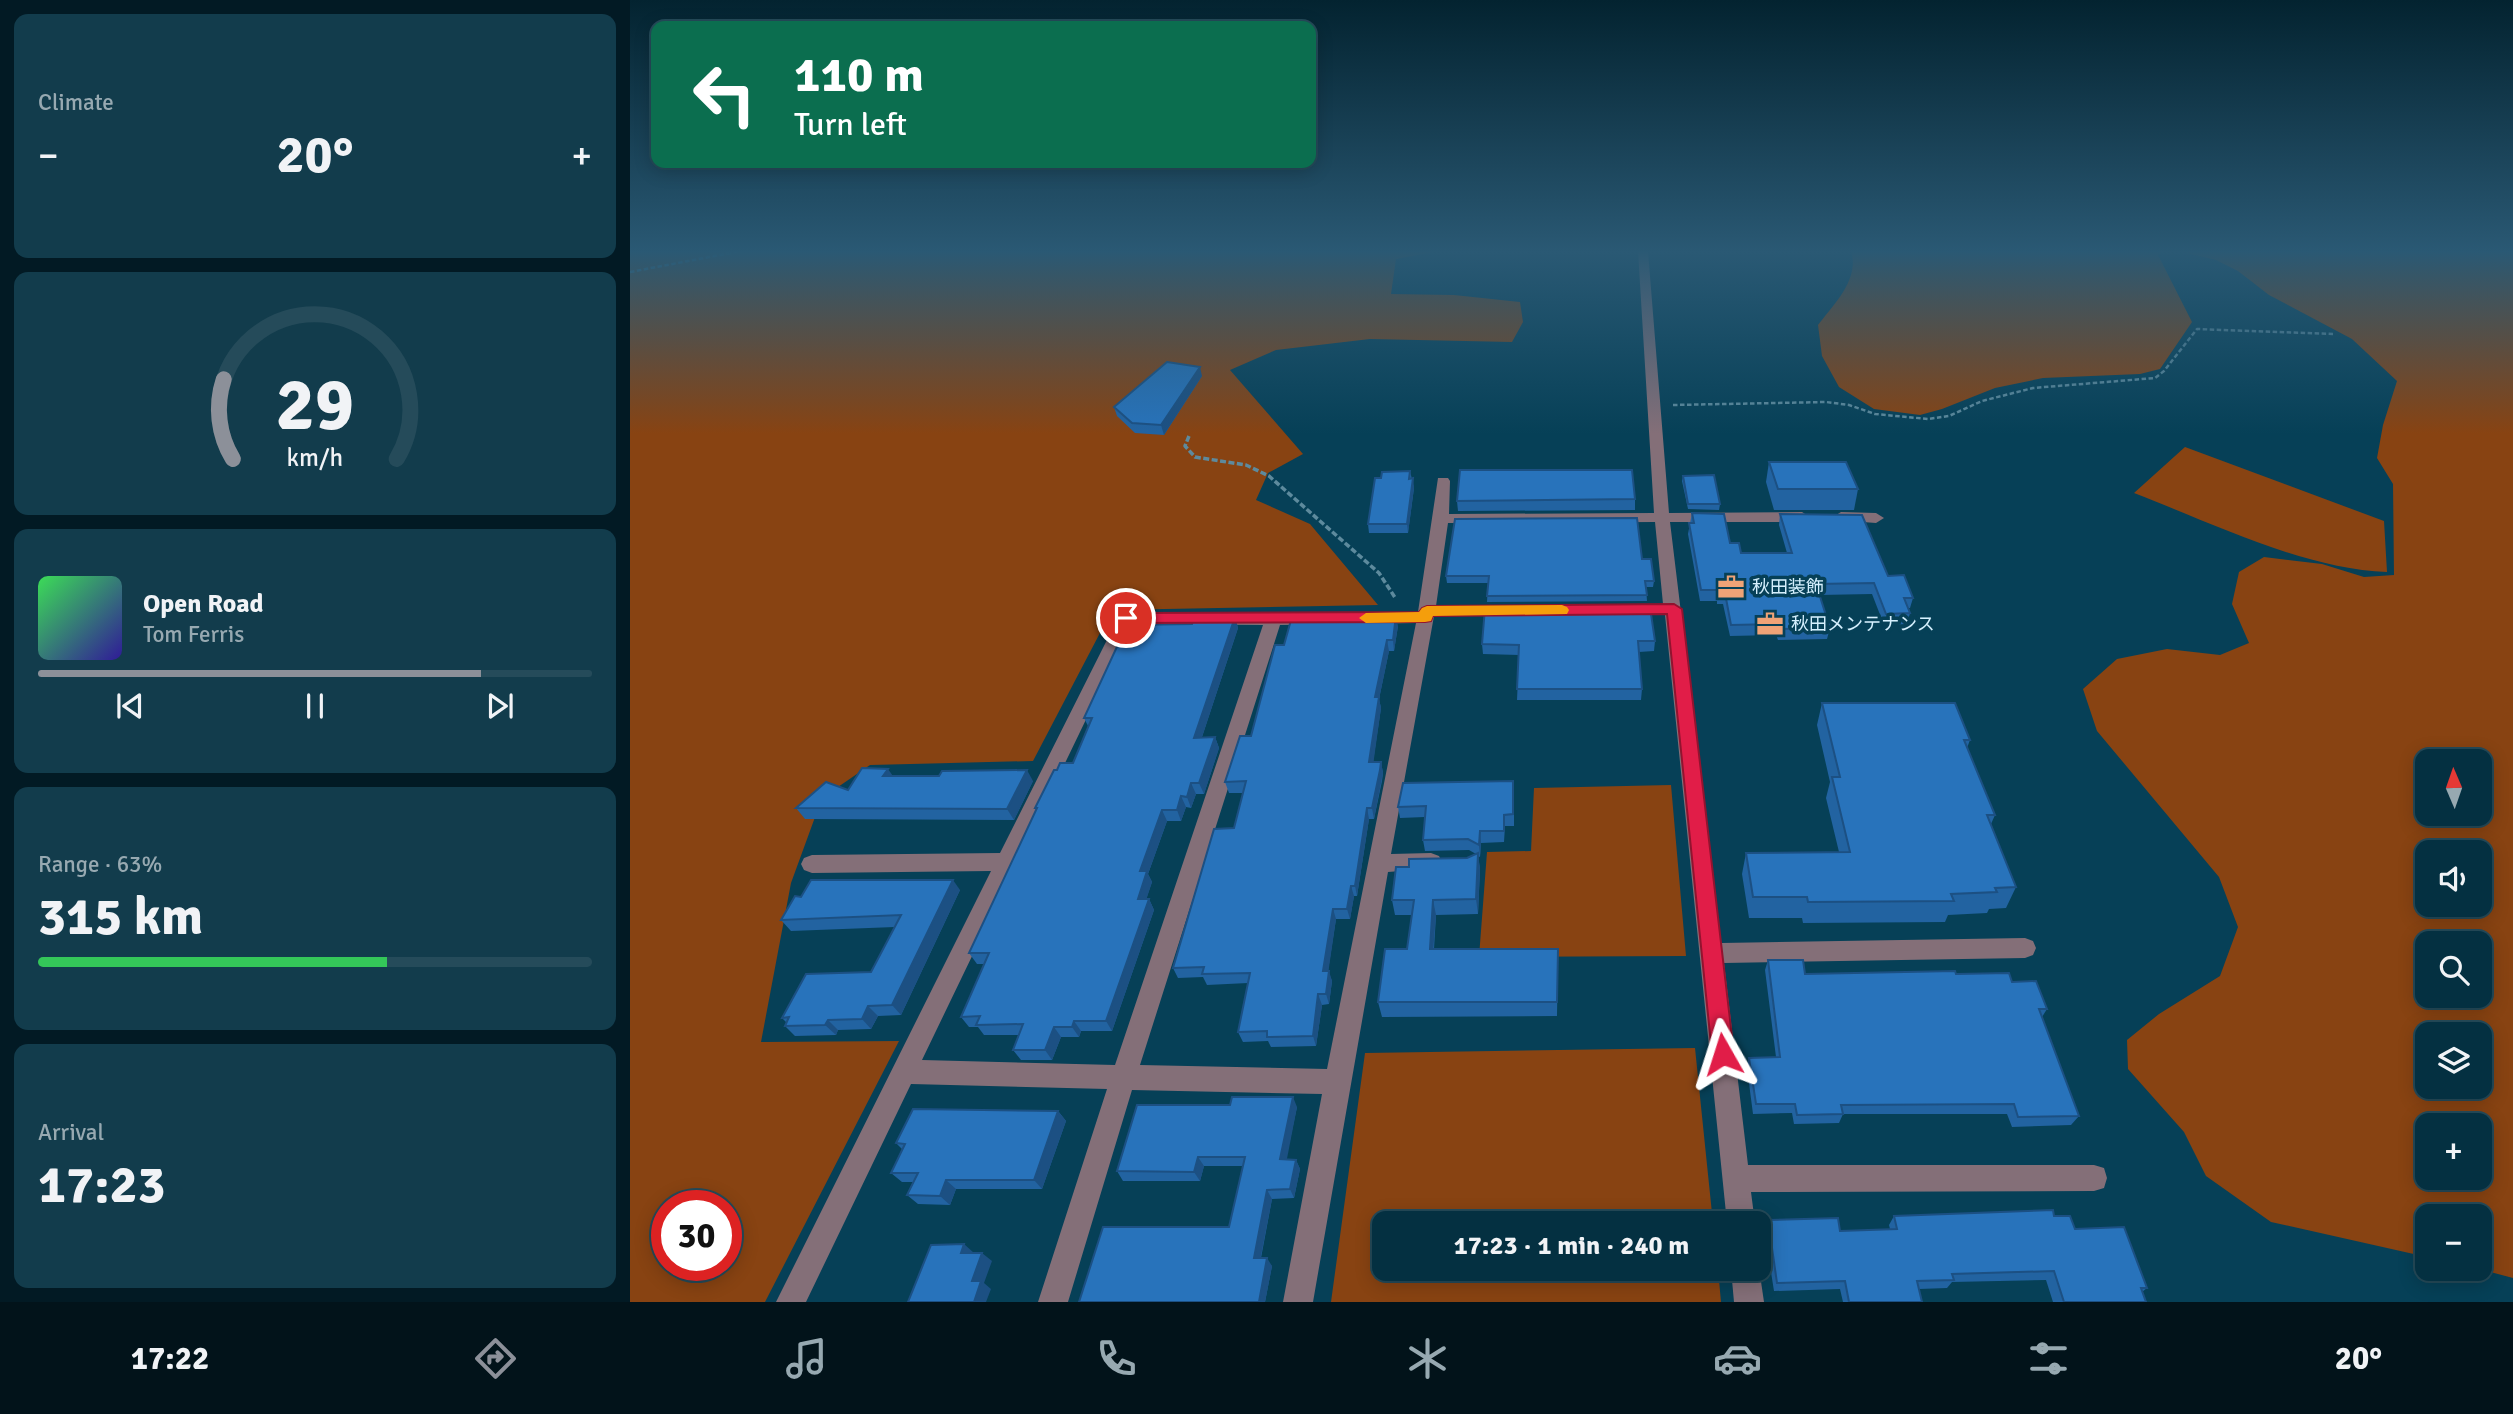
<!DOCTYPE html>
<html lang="en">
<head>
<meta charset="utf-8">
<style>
  :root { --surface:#043041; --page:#123c4c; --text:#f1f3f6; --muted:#97a9b1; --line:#254b5a; --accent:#8c9099 }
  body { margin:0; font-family:Signika,"Noto Sans JP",sans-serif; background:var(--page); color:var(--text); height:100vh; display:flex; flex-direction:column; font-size:26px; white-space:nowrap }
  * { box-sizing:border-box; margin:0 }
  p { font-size:23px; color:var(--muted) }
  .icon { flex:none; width:38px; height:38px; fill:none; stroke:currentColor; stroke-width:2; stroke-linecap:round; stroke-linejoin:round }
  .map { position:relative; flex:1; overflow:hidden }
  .sheet { display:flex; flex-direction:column; gap:14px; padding:14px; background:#021a24; width:630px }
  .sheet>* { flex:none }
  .hud { position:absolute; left:21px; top:21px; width:665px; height:147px; border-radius:14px; box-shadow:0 4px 18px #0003,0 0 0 2px var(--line); background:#0b6e4f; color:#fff; overflow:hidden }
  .needle { width:46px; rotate:358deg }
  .buttons { position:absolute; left:1785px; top:749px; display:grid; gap:14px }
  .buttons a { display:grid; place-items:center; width:77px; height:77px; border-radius:14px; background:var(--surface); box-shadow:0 4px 18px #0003,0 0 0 2px var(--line); font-size:35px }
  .speed { position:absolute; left:21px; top:1190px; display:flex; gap:14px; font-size:35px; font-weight:700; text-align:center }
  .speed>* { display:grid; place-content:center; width:91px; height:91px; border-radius:50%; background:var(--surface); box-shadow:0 4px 18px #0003,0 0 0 2px var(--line); line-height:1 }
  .speed .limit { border:10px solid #d22; background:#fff; color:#111 }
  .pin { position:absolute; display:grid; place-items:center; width:60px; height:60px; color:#fff; margin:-30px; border:4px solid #fff; border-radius:50%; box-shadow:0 2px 7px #0007 }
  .me { position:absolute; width:77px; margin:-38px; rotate:354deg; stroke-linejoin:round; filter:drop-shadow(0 0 5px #0008) }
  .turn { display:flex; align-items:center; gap:24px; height:147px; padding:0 28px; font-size:32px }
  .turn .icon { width:91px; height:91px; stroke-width:2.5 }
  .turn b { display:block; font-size:49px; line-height:60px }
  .big { font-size:52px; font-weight:700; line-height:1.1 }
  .sheet .tile { flex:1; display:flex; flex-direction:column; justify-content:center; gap:10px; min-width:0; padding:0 24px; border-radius:14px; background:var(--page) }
  .sheet .dial { align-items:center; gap:0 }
  .dial svg { height:182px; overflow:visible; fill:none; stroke:var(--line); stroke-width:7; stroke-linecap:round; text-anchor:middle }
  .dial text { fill:var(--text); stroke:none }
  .song { display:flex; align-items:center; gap:21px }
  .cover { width:84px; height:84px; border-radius:10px; background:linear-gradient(135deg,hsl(130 70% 55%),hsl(250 70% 35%)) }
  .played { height:7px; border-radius:4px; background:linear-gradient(90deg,var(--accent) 80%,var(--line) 80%) }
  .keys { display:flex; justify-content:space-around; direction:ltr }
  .heat { display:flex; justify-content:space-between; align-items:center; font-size:38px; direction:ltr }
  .charge { height:10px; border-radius:5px; background:linear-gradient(90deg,#34c759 63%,var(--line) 0) }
  .trip { position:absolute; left:742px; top:1211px; width:399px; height:70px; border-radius:14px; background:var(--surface); box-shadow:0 4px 18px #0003,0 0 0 2px var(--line); font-weight:700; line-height:70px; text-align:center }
  .dock { display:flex; height:112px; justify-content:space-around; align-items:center; background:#02131a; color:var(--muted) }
  .dock .icon { width:49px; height:49px }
  .dock .on { color:var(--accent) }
  .dock b { font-size:32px; color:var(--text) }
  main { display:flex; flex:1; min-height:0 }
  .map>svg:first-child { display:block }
  .green { fill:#884312; fill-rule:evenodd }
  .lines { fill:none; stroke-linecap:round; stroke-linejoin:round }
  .path-far1 { stroke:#5d8a9d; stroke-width:2.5; stroke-dasharray:4.5 2.5; stroke-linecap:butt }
  .path { stroke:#5d8a9d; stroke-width:3.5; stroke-dasharray:6 2.5; stroke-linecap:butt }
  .minor { fill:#846f78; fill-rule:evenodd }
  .wall { fill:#2263a1 }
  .shaded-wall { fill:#1c5083 }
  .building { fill:#2873bb; stroke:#1c5083; stroke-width:2 }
  .route { fill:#e11d48; stroke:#92132f; stroke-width:2 }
  .slow { fill:#f59e0b }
  .labels { text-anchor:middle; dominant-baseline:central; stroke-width:7; stroke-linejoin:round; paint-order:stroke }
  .poi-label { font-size:18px; fill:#d5f0fe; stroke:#064057; text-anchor:start }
</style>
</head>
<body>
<main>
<section class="sheet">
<div class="tile"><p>Climate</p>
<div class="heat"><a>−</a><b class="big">20°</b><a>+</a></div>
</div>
<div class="tile dial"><svg viewBox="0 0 100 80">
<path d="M14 69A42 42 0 1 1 86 69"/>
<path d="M14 69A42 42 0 0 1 10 34" stroke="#8c9099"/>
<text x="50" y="56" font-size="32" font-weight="700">29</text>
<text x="50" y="72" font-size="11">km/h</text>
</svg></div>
<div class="tile">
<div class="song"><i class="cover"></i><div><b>Open Road</b><p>Tom Ferris</p></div></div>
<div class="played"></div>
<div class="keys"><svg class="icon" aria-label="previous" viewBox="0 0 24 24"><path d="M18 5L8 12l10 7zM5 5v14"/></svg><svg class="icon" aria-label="pause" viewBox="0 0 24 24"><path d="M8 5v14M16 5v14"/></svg><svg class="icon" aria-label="next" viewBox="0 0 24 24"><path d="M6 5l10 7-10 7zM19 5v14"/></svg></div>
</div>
<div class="tile"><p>Range · 63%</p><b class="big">315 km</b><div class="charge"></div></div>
<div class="tile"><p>Arrival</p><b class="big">17:23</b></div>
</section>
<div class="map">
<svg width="1883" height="1302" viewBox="0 0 1883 1302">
  <rect width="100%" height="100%" fill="#064057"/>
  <!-- green -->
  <g class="green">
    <path d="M 0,251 L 809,251 L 766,259 L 761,294 L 824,295 L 890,302 L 893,322 L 882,342 L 740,339 L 646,350 L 600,370 L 673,454 L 638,473 L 626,500 L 680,524 L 748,605 L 482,610 L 403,761 L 240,765 L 192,798 L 161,883 L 131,1042 L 269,1041 L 135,1302 L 0,1302 ZM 37,1206 L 96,1206 L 96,1265 L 37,1265 Z"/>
    <path d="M 1221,251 L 1533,251 L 1528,255 L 1562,322 L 1530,369 L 1510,374 L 1413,378 L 1365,388 L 1312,409 L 1290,415 L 1244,409 L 1209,387 L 1192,356 L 1188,325 C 1204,304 1230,279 1221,251 Z"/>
    <path d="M 1549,251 L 1883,251 L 1883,1278 L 1849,1269 L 1850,1216 L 1797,1216 L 1797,1257 L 1641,1222 L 1576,1176 L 1554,1132 L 1498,1069 L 1497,1040 L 1529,1014 L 1590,976 L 1608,927 L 1589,877 L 1467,731 L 1453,689 L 1487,659 L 1537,649 L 1590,655 L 1619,643 L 1602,604 L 1609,572 L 1634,557 L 1692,564 L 1734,577 L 1764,575 L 1763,484 L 1747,458 L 1753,425 L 1767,381 L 1722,339 L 1639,295 L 1608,271 L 1586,260 ZM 1850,761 L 1850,814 L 1797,814 L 1797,761 ZM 1797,852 L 1850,852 L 1850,905 L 1797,905 ZM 1797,943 L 1850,943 L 1850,996 L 1797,996 ZM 1850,1034 L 1850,1087 L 1797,1087 L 1797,1034 ZM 1850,1125 L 1850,1178 L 1797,1178 L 1797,1125 Z"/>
    <path d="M 1555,447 L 1754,521 L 1757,572 C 1674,569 1582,523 1504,493 Z"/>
    <polygon points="1041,785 1056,956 849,957 857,852 901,851 904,788"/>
    <polygon points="1065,1048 1083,1223 754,1223 754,1269 1088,1269 1091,1302 701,1302 735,1053"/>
  </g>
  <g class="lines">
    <!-- path-far1 -->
    <g class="path-far1">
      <polyline points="0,272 111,251"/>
      <polyline points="1043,405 1196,402 1219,405 1245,414 1298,419 1319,416 1352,401 1403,388 1525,378 1534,371 1567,329 1703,334"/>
    </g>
    <!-- path -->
    <polyline class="path" points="559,436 555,446 565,457 616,465 639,476 749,573 766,599"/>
    <!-- minor -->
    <g class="minor">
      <path d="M 1008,251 L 1018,251 L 1039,513 L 1172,512 L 1180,517 L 1172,522 L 1040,522 L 1091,943 L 1395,938 L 1403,941 L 1406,948 L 1403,955 L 1395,958 L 1094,963 L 1118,1165 L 1464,1165 L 1474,1168 L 1477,1178 L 1474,1188 L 1464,1191 L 1121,1192 L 1125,1223 L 1097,1223 L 1035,615 L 999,615 L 991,610 L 999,605 L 1033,604 L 1025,522 L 818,523 L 806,606 L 880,606 L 888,611 L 880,616 L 804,616 L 761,854 L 801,853 L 809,856 L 812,862 L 809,868 L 758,872 L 683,1302 L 653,1302 L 692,1094 L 502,1090 L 438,1302 L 408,1302 L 477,1089 L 281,1084 L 176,1302 L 146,1302 L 361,871 L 182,873 L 174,870 L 171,864 L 174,858 L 182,855 L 370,853 L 490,614 L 788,612 L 808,478 L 818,478 L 820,481 L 819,514 L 1024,513 ZM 786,623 L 697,1069 L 510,1065 L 650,625 ZM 502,624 L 633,625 L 485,1065 L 292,1060 Z"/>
      <polygon points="1211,512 1246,513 1254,518 1246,523 1206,520 1203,517"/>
      <polygon points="1129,1268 1134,1302 1104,1302 1101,1269"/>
    </g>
  </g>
  <!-- wall -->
  <g class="wall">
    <polygon points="572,376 534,435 505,433 487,416 484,407"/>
    <polygon points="1139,462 1228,489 1224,510 1144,510 1136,482"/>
    <polygon points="780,471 784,488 778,533 739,533 738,524 751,478"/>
    <polygon points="1053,476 1090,504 1089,510 1058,509 1052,481"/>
    <polygon points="1005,499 1005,510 828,511 827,501"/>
    <polygon points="1062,513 1100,543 1111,553 1157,553 1149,525 1150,514 1258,576 1283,598 1280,608 1279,608 1280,613 1277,624 1254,625 1242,594 1189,595 1200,628 1197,639 1148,640 1146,635 1100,636 1093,604 1087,604 1087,601 1070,601 1058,534"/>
    <polygon points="1012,559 1024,581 1023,587 1016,587 1017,601 857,602 858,583 817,583 816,576"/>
    <polygon points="605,617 608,628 572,737 585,737 589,748 574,794 566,794 561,808 556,807 551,821 537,821 518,874 522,882 516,899 519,899 524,910 482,1031 451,1031 449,1037 431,1037 422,1060 391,1060 383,1050 389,1035 354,1035 348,1027 339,1027 331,1017 354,964 347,964 339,953 406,811 405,808 427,770 443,763 458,726 454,718 562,624"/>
    <polygon points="768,626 764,651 759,651 749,699 751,708 743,762 751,762 753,773 752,781 744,819 739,819 727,896 724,896 720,919 706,919 698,971 702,981 699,1004 692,1005 686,1046 641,1047 638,1041 613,1042 608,1032 618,983 577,985 573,977 548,978 543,968 604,828 613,793 599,793 595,782 621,736 654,645"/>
    <polygon points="1025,641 1024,651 1009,652 1012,689 1011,700 887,700 889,655 853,654 852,644"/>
    <polygon points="1192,703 1340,740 1337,748 1365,815 1361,824 1386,887 1376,908 1359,909 1357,913 1318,915 1315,922 1173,923 1172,918 1119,918 1112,874 1116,853 1209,852 1196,798 1200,782 1187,725"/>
    <polygon points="263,776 403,781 384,820 175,819 166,808 218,790"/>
    <polygon points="884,792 884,826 875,826 874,842 851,843 850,857 848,856 850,869 848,914 806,915 804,949 928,949 927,1016 752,1017 748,1002 777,949 782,915 765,915 762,900 779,867 837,858 846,854 839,850 795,851 793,840 795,817 770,818 768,807"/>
    <polygon points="330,890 271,1015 248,1016 241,1029 208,1030 206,1035 165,1036 155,1026 157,1023 152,1018 241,972 265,927 161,931 151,920"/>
    <polygon points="1138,960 1175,974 1326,974 1382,982 1417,1009 1412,1017 1449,1116 1441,1125 1382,1127 1377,1114 1213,1114 1209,1123 1164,1124 1162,1113 1123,1114 1117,1068 1119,1058 1146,1057 1135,970"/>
    <polygon points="667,1107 656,1159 666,1160 670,1169 664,1198 642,1199 631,1258 642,1266 635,1302 599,1227 613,1166 574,1166 570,1181 493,1181 487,1171"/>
    <polygon points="428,1111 436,1121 412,1189 326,1189 320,1205 288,1204 277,1195 283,1182 272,1182 261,1173 272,1149 266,1143"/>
    <polygon points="1264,1216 1424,1216 1445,1229 1517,1288 1512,1292 1516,1302 1423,1302 1416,1280 1322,1282 1317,1288 1289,1289 1292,1302 1213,1302 1210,1289 1144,1291 1134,1228 1138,1220 1210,1231 1260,1229 1259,1225"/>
  </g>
  <!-- shaded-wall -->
  <g class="shaded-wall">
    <polygon points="570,367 572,376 534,435 531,425"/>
    <polygon points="783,478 784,488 778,533 777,524"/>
    <polygon points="766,615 768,626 764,651 763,640"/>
    <polygon points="605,617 608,628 568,749 564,738"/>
    <polygon points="757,640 759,651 749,699 751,708 742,773 739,762 745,697"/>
    <polygon points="585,737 589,748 574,794 569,783"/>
    <polygon points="751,762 753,773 744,819 742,808"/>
    <polygon points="258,769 265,779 253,776"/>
    <polygon points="397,770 403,781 384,820 377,809"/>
    <polygon points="561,783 566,794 561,808 557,797"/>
    <polygon points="551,796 556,807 551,821 547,810"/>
    <polygon points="737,808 739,819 727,896 725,886"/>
    <polygon points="532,810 537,821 518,874 522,882 513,910 508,899 510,871"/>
    <polygon points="850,831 851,843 850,857 849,845"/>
    <polygon points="848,853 850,869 848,914 846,899"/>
    <polygon points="323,880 330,890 271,1015 262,1005"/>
    <polygon points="721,886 724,896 720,919 717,909"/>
    <polygon points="519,899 524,910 482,1031 476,1021"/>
    <polygon points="803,900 806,915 802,964 800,949"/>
    <polygon points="703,909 706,919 697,981 693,971"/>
    <polygon points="699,971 702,981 699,1004 696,994"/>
    <polygon points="688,994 692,1005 686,1046 683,1036"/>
    <polygon points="238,1006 248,1016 241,1029 232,1019"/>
    <polygon points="198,1020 208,1030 206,1035 195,1025"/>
    <polygon points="444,1021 451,1031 449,1037 442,1027"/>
    <polygon points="424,1027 431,1037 422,1060 415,1050"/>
    <polygon points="663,1097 667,1107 655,1169 650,1159"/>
    <polygon points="428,1111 436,1121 412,1189 404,1180"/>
    <polygon points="568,1157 574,1166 570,1181 564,1172"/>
    <polygon points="666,1160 670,1169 664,1198 660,1189"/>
    <polygon points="316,1180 326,1189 320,1205 310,1196"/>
    <polygon points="637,1190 642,1199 629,1266 624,1258"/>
    <polygon points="334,1244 344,1253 331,1253"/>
    <polygon points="352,1253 362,1261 354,1283 361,1289 356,1302 344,1302 342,1281"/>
    <polygon points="637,1258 642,1266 635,1302 629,1302"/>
  </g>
  <!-- building -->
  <g class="building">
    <polygon points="537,362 570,367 531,425 502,423 484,407"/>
    <polygon points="1139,462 1216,462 1228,489 1148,489"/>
    <polygon points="830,470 1002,470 1005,499 827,501"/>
    <polygon points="780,471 779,479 783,478 777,524 738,524 745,478 751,478 752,472"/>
    <polygon points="1084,475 1090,504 1058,504 1053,476"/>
    <polygon points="1062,513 1094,514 1100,543 1109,543 1111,553 1162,553 1150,514 1232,515 1258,576 1274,575 1283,598 1274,598 1280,613 1256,614 1244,583 1186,584 1200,628 1150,629 1148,624 1101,625 1095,593 1089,593 1088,590 1071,590 1059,523 1064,523"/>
    <polygon points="1007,518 1012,559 1021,559 1024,581 1015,581 1017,595 857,596 859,576 816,576 825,519"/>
    <polygon points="1020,607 1025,641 1008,641 1012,689 887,689 889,645 852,644 855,608"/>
    <polygon points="766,615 763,640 757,640 745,697 749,697 739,762 751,762 750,770 742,808 737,808 725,886 721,886 717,909 703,909 693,971 699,971 696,994 688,994 683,1036 637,1037 637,1031 608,1032 620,973 572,974 574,967 543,968 584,829 604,828 616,781 595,782 610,736 621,736 645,645 654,645 661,620 729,620 730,616"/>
    <polygon points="605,617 564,738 585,737 569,783 561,783 557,797 551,796 547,810 532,810 510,871 517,871 508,899 519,899 476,1021 444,1021 442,1027 424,1027 415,1050 383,1050 393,1024 346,1025 350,1016 331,1017 359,953 339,953 407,808 405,808 424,770 427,770 430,763 443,763 462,718 454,718 497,625 562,624 564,618"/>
    <polygon points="1192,703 1325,703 1340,740 1334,740 1365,815 1357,815 1386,887 1365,888 1367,892 1321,894 1324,901 1178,902 1177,897 1123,897 1116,853 1220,852 1202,777 1210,777"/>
    <polygon points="232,768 258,769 253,776 309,776 312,771 397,770 377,809 166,808 196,782 218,790"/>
    <polygon points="883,781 883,814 874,815 874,831 850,831 849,845 838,839 793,840 796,806 768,807 773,783"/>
    <polygon points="848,853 846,899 803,900 800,949 928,949 927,1002 748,1002 755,949 777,949 784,900 762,900 766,867 779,867 779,859 837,858"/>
    <polygon points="181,880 323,880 262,1005 238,1006 232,1019 198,1020 195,1025 155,1026 159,1017 152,1018 176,974 241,972 271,915 151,920 165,896 171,897"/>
    <polygon points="1138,960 1173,960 1175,974 1325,971 1326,974 1379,973 1382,982 1406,981 1417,1009 1409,1009 1449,1116 1388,1117 1384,1104 1211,1105 1213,1114 1167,1115 1165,1104 1126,1104 1119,1058 1150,1057"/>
    <polygon points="602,1097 663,1097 650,1159 666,1160 660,1189 637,1190 624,1258 637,1258 629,1302 449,1302 473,1227 599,1227 615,1157 568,1157 564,1172 487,1171 507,1105 600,1105"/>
    <polygon points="283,1109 428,1111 404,1180 316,1180 310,1196 277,1195 288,1173 261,1173 275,1144 266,1143"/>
    <polygon points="1423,1210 1424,1216 1440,1216 1445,1229 1494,1227 1517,1288 1511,1288 1516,1302 1434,1302 1424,1271 1322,1274 1324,1280 1287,1281 1292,1302 1219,1302 1215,1281 1147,1283 1138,1220 1208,1218 1210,1231 1267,1229 1264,1216"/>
    <polygon points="334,1244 331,1253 352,1253 342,1281 351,1281 344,1302 278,1302 301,1245"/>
  </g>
  <!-- sky -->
  <linearGradient id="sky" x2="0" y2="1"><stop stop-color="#032330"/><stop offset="0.58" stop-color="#2a5974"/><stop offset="1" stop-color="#2a5974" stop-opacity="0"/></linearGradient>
  <rect width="1883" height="434" fill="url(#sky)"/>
  <!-- route -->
  <polygon class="route" points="1044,604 1052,609 1104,1054 1101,1061 1093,1064 1085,1061 1082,1054 1037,614 803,616 801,621 795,622 496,623 488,618 496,613 789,612 792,608 797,606"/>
  <!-- slow -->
  <polygon class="slow" points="932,605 937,607 939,610 937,614 803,616 801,621 795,622 736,623 729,618 736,613 789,612 792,608 797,606"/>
  <!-- icons -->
  <defs>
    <symbol id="office-bare" viewBox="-9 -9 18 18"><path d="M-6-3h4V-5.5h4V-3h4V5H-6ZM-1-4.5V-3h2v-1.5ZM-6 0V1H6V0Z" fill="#efa377" stroke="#064057" stroke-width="2.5" paint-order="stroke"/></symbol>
  </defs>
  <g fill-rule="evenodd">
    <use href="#office-bare" x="1082" y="568" width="38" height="38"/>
    <use href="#office-bare" x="1121" y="605" width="38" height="38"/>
  </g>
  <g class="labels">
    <!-- poi labels -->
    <g class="poi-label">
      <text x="1122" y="587">秋田装飾</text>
      <text x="1161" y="624">秋田メンテナンス</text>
    </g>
  </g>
</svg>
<div class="buttons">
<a><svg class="needle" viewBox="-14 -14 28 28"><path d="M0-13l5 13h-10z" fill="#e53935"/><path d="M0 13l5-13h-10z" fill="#97a9b1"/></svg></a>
<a><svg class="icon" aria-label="sound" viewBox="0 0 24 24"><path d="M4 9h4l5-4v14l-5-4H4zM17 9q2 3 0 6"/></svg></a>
<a><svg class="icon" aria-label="search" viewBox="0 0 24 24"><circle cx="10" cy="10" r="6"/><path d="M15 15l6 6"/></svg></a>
<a><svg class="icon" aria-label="layers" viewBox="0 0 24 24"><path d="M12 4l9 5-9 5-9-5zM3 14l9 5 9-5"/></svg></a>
<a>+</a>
<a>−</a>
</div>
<div class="speed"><div class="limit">30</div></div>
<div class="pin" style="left:496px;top:618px;background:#d93025"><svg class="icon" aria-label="arrive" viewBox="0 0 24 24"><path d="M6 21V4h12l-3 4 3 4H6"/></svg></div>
<svg class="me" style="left:1093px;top:1054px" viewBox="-20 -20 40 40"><path d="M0-17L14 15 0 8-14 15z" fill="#e11d48" stroke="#fff" stroke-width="4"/></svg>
<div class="trip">17:23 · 1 min · 240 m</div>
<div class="hud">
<div class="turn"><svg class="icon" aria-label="left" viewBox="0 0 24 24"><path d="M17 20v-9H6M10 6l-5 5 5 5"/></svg><div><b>110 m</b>Turn left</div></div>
</div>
</div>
</main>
<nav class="dock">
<b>17:22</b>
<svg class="icon on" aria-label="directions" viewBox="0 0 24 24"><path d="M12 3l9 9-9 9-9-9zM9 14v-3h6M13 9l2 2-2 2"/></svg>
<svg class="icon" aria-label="music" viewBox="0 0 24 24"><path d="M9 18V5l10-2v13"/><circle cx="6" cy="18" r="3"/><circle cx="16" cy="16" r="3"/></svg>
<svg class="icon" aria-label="phone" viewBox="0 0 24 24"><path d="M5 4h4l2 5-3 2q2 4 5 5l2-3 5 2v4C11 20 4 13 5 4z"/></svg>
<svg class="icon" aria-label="climate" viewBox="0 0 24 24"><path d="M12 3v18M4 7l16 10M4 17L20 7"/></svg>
<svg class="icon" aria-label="car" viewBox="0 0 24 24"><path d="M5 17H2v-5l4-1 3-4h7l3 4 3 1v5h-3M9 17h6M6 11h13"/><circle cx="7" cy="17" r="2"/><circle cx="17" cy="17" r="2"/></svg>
<svg class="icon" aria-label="filters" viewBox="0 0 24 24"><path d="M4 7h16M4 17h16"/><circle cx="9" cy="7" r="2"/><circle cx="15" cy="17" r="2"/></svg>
<b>20°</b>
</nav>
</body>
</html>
